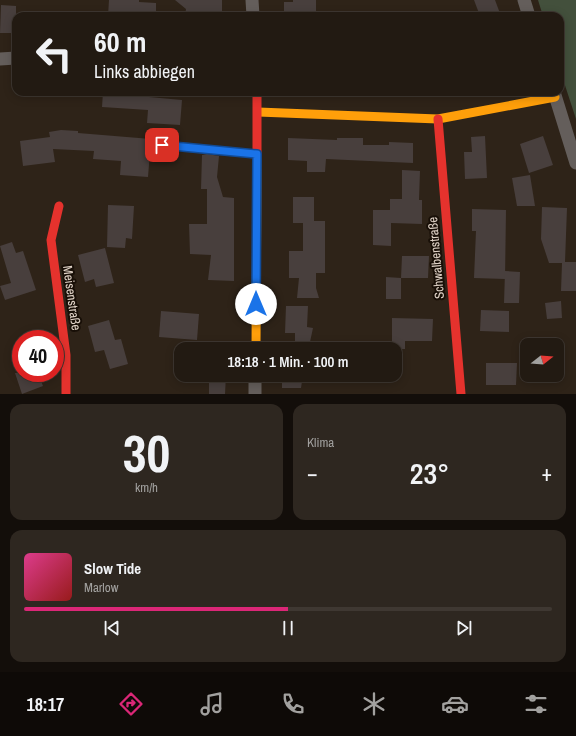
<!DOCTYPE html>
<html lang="de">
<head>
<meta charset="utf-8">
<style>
  :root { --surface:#221a12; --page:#2e2720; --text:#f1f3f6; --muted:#a2a19f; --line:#3f3832; --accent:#db2777 }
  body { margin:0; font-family:"Archivo Narrow",sans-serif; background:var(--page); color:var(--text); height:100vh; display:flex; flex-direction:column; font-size:15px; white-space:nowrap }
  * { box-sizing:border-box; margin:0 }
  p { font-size:13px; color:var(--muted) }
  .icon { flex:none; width:22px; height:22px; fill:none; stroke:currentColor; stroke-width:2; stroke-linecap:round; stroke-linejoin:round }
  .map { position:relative; height:394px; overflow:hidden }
  .panel { display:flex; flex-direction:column; gap:10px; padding:10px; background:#130e0a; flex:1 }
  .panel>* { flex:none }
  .banner { position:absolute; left:12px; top:12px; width:552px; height:84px; border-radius:12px; box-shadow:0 2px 10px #0003,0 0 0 1px var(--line); background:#221a12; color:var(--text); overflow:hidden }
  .needle { width:26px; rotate:73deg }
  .fabs { position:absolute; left:520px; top:338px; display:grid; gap:8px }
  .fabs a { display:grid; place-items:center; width:44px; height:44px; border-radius:8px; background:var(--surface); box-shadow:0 2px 10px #0003,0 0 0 1px var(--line); font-size:20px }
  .speed { position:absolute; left:12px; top:330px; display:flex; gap:8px; font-size:20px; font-weight:700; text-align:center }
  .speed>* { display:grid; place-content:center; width:52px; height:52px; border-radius:50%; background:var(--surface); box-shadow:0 2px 10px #0003,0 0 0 1px var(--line); line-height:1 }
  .speed .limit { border:6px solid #d22; background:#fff; color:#111 }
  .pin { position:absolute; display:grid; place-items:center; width:34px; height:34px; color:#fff; margin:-17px; border-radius:8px; box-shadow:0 2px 6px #0006 }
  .me { position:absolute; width:44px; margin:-22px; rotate:0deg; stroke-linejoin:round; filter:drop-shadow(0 0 3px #0008) }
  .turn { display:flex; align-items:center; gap:14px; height:84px; padding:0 16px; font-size:18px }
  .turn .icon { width:52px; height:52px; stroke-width:2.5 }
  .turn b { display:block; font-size:28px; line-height:34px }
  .big { font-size:30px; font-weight:600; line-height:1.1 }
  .panel .card { flex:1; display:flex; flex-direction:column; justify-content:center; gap:6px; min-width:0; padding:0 14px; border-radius:12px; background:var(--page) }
  .panel .dial { align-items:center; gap:0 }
  .dial b { font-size:52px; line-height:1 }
  .song { display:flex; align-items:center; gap:12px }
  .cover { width:48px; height:48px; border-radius:6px; background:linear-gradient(135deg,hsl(330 70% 55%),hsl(0 70% 35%)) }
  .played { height:4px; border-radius:2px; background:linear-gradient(90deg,var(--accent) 50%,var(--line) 50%) }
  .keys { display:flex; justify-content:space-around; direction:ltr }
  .heat { display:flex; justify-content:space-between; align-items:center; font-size:22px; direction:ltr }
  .panel .tiles { flex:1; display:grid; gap:10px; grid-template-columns:1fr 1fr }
  .card:last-child { grid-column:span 2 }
  .trip { position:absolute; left:174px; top:342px; width:228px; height:40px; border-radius:12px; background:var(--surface); box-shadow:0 2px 10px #0003,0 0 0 1px var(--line); font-weight:600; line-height:40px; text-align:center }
  .dock { display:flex; height:64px; justify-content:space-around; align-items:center; background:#0e0a07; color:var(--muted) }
  .dock .icon { width:28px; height:28px }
  .dock .on { color:var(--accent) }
  .dock b { font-size:18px; color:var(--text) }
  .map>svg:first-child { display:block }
  .green { fill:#43503c }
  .building { fill:#483f3d }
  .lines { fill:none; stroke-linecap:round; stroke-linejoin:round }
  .lane { stroke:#645e5b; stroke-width:7 }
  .street { stroke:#645e5b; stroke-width:13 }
  .slow { stroke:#ff9f0a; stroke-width:9 }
  .jam { stroke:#e5322d; stroke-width:9 }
  .route-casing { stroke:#114b97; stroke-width:10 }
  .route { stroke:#1a73e8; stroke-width:7 }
  .labels { text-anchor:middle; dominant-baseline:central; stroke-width:4; stroke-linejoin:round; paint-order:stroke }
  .street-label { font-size:13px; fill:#e0d3c7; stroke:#180f07 }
</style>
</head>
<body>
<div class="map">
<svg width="576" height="394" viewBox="0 0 576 394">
  <rect width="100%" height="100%" fill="#2e2318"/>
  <!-- green -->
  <polygon class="green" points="538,0 576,0 576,119 560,70 560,16 543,16"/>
  <!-- building -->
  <g class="building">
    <polygon points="109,0 139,0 139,2 156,3 156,16 108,16"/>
    <polygon points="175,0 222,0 222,16 185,16 186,9"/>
    <polygon points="293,0 316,0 316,16 284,16 284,2 293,2"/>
    <polygon points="474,0 495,0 501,16 480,16"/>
    <polygon points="1,5 16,6 16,33 0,33"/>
    <polygon points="103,92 150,92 149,97 182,100 180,125 147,123 148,110 102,107"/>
    <polygon points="61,130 78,131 78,133 151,139 148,177 120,175 121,161 93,159 94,151 53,149 55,162 23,166 20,141 50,137 49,132"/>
    <polygon points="485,136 487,178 465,179 464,152 472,152 471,137"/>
    <polygon points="543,136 553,165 529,173 520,144"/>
    <polygon points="288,138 337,140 337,138 363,138 363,145 389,145 389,142 413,143 413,163 326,159 325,172 307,172 307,161 288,160"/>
    <polygon points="207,154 219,156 217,177 223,197 234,198 234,281 208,280 211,255 190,254 189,224 207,224 207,189 201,189 202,155"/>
    <polygon points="402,170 420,171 419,200 422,200 422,224 391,223 391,246 373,245 373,210 390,210 390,199 402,199"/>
    <polygon points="530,175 535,206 517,206 512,178"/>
    <polygon points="293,197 314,197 314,221 325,221 325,273 316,273 316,288 319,298 297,298 299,278 289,278 289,251 303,251 303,223 293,223"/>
    <polygon points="108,205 134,206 132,239 126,238 125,248 107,247"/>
    <polygon points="542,207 567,208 565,262 576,262 576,291 561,291 562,263 549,263 541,239"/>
    <polygon points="472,209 506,210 505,279 474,278 476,231 472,231"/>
    <polygon points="12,242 16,253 23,251 36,290 5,300 0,286 11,283 0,246"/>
    <polygon points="105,248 114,283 96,287 94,279 85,282 78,255"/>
    <polygon points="402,256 429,256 428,278 401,278 401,299 386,299 386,277 401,278"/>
    <polygon points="505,271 520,272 519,303 504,303"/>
    <polygon points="561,301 562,318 547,319 545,303"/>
    <polygon points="286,306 308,306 307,327 313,328 310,342 295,342 295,333 285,333"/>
    <polygon points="481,310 509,311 509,332 480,331"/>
    <polygon points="161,311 199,314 197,340 159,337"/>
    <polygon points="392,318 433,319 432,341 405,341 405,349 392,349"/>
    <polygon points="109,320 115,340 121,339 128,364 110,369 104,350 95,352 88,326"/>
    <polygon points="486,363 517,363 516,385 486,385"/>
    <polygon points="15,373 38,373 43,386 22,394"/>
    <polygon points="209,375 226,375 225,394 209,394"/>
    <polygon points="282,375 303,375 301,388 282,388"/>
  </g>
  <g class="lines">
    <!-- lane -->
    <polyline class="lane" points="162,145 256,154"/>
    <!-- street -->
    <g class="street">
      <polyline points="252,0 253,16"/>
      <polyline points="524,0 529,16"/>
      <polyline points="0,59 16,58"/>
      <polyline points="554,92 576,163"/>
      <polyline points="255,394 255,375"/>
    </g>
    <!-- slow -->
    <g class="slow">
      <polyline points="258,112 438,119 555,97"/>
      <polyline points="256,349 257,157"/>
    </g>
    <!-- jam -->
    <g class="jam">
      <polyline points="438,119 461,394"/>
      <polyline points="257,157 257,92"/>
      <polyline points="59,206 51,240 66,355 66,394"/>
    </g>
  </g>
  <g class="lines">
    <defs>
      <polyline id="route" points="162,145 257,154 256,304"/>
    </defs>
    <!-- route casing -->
    <use href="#route" class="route-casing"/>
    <!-- route -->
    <use href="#route" class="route"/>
  </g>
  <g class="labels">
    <!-- street labels -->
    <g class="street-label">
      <text transform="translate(436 258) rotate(-95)">Schwalbenstraße</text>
      <text transform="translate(72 298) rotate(82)">Meisenstraße</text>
    </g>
  </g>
</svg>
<div class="fabs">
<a><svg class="needle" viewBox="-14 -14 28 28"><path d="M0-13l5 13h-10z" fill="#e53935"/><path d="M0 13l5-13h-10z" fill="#a2a19f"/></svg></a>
</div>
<div class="speed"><div class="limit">40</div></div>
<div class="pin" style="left:162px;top:145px;background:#d93025"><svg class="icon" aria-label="arrive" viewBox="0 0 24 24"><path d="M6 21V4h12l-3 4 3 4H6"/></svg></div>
<svg class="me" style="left:256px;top:304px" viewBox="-20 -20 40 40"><circle r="19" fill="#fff"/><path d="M0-13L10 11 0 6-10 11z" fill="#1a73e8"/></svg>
<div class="trip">18:18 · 1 Min. · 100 m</div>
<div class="banner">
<div class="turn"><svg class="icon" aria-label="left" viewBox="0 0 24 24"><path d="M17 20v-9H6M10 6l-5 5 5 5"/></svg><div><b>60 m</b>Links abbiegen</div></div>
</div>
</div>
<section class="panel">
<div class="tiles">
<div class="card dial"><b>30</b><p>km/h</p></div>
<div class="card"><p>Klima</p>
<div class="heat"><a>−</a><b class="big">23°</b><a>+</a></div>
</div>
<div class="card">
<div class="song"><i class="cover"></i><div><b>Slow Tide</b><p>Marlow</p></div></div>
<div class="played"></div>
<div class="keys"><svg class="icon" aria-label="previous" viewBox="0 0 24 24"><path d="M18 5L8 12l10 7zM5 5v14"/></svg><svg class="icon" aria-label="pause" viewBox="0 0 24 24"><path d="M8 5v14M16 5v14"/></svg><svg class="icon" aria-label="next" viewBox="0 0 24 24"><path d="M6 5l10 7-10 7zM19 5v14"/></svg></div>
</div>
</div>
</section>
<nav class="dock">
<b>18:17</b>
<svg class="icon on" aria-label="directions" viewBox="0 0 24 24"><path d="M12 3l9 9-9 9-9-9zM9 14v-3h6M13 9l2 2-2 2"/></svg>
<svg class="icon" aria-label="music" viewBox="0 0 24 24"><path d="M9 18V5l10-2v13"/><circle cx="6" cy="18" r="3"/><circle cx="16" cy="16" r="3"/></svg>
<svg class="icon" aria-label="phone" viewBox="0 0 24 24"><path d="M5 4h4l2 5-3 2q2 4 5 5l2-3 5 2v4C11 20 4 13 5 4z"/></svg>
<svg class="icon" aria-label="climate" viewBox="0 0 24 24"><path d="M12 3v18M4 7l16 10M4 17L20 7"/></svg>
<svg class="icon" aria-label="car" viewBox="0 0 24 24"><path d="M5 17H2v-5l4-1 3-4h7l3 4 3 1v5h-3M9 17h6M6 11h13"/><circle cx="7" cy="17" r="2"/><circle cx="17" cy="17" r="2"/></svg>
<svg class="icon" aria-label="filters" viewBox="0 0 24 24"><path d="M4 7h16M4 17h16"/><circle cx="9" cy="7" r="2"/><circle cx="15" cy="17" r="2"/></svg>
</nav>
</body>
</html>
